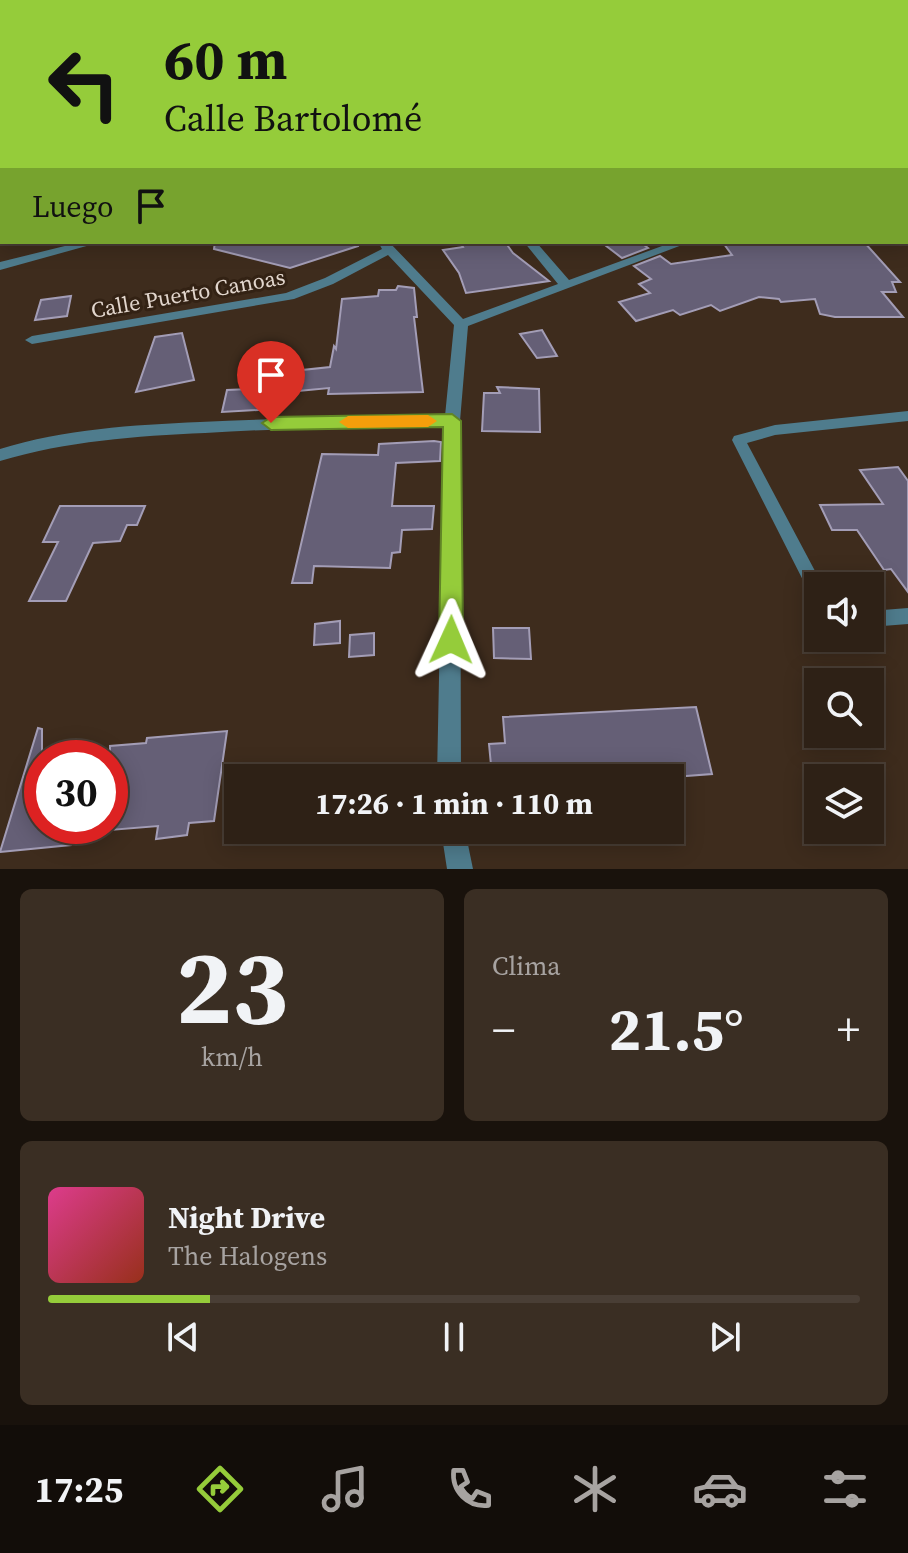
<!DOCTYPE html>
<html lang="es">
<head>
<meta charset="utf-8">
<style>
  :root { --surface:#2e2116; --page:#3a2e23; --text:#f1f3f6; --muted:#a7a3a1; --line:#493e35; --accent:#95cc3a }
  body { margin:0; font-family:"Source Serif 4",serif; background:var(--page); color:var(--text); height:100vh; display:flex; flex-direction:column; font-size:30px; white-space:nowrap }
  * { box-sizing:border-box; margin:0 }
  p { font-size:26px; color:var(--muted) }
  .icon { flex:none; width:44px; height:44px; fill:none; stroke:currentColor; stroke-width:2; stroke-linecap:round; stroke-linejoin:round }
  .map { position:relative; height:869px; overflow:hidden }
  .panel { display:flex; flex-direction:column; gap:20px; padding:20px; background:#19120c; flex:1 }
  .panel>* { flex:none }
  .top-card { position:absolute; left:0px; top:0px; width:908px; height:244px; box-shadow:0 4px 20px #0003,0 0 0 2px var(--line); background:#95cc3a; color:#111; overflow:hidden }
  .controls { position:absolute; left:804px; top:572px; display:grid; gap:16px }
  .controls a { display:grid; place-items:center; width:80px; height:80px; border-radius:0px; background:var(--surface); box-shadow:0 4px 20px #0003,0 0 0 2px var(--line); font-size:40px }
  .speed { position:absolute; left:24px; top:740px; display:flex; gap:16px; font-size:40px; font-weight:700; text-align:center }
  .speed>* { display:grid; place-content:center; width:104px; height:104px; border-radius:50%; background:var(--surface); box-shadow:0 4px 20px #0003,0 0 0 2px var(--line); line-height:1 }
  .speed .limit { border:12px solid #d22; background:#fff; color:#111 }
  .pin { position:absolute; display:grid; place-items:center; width:68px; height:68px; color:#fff; margin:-82px -34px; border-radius:50% 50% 50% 0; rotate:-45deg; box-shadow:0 0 8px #0007 }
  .pin .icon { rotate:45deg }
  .me { position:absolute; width:88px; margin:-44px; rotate:1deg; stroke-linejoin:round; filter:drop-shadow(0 0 6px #0008) }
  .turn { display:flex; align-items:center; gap:28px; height:168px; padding:0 32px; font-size:36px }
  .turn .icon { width:104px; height:104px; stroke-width:2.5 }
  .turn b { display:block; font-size:56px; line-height:68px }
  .then { display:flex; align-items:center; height:76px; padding:0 32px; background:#0003; gap:16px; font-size:30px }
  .big { font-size:60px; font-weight:700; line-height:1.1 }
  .panel .tile { flex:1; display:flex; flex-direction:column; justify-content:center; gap:12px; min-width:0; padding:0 28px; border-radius:12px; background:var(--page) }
  .panel .dial { align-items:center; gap:0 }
  .dial b { font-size:104px; line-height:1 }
  .song { display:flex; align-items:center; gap:24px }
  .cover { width:96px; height:96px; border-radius:12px; background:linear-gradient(135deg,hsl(330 70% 55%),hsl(10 70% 35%)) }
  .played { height:8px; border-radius:4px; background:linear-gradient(90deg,var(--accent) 20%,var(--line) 20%) }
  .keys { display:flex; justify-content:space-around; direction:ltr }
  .heat { display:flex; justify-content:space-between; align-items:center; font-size:44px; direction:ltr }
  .panel .tiles { flex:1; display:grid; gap:20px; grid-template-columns:1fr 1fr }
  .tile:last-child { grid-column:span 2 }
  .trip { position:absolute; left:224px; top:764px; width:460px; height:80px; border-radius:0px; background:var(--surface); box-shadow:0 4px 20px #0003,0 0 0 2px var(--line); font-weight:700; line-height:80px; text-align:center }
  .tab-bar { display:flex; height:128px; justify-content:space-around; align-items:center; background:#120d09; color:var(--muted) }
  .tab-bar .icon { width:56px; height:56px }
  .tab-bar .current { color:var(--accent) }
  .tab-bar b { font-size:36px; color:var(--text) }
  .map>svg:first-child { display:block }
  .building { fill:#655f76; stroke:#a39db6; stroke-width:2 }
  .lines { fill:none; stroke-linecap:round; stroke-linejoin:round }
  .lane { fill:#4f7c8d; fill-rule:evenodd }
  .street { fill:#4f7c8d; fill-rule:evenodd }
  .route { fill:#95cc3a; stroke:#618526; stroke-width:2 }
  .slow { fill:#f59e0b }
  .labels { text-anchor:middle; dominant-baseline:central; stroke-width:6; stroke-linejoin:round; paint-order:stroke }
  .street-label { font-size:22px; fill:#e2d6cd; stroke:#332214 }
</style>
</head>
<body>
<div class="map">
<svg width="908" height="869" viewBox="0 0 908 869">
  <rect width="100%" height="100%" fill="#3e2c1d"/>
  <!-- building -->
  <g class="building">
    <polygon points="215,242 357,242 358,246 290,268 214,249"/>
    <polygon points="460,242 505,242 513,253 549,281 466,293 459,273 443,250 463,247"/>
    <polygon points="601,242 640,242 648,248 622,258"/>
    <polygon points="743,242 864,242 900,282 892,282 896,292 882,292 903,317 835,317 820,314 815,299 781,302 779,299 759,297 720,311 711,305 680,315 673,310 636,321 619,302 650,293 639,284 651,279 634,266 660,256 671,264 732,255 724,244"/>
    <polygon points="398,286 414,288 417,317 414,317 423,392 328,394 329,388 277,393 276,409 222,412 227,390 274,388 274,373 330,367 334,346 336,349 342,299 378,296 379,290 396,290"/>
    <polygon points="71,296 67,316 35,320 41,300"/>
    <polygon points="542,330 557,356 537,358 520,334"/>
    <polygon points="182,333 194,380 136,392 155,337"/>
    <polygon points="497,387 539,389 540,432 482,431 484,393 500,393"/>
    <polygon points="434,441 441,442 440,461 396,463 392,506 434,506 432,529 402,530 400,552 392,553 390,568 314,566 312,583 292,583 322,454 378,455 379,444"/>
    <polygon points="898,467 908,481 908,592 891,569 884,570 857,530 832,530 820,505 883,504 860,470"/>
    <polygon points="60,506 145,506 137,525 127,525 120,541 93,543 66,601 29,601 58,542 43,542"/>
    <polygon points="340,621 340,643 314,645 315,624"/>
    <polygon points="493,628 529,628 531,659 494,658"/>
    <polygon points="374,633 374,655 349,657 350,635"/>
    <polygon points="696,707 712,774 660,778 510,778 507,763 491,765 489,744 505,743 503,717"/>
    <polygon points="38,728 42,729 42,826 76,826 71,845 0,852"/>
    <polygon points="227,731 214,821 189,823 187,835 156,839 158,826 110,830 110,746 146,743 147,738"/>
  </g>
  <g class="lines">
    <!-- lane -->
    <g class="lane">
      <polygon points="908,411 908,421 775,435 747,443 823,586 818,586 818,600 812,598 732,440 734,436 775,425"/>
      <polygon points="908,608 908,624 870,627 870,611"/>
    </g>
    <!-- street -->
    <g class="street">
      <polygon points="687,0 693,0 694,2 688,2"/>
      <rect x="906" y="38" width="2" height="4"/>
      <polygon points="0,100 2,101 2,107 0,106"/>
      <rect x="0" y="184" width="2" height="6"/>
      <rect x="906" y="223" width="2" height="9"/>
      <polygon points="81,242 101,242 0,270 0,262"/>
      <path d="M 378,242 L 389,242 L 463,319 L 558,284 L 524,242 L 536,242 L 569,280 L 673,242 L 690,242 L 468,326 L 460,421 L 461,778 L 437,778 L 444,427 C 364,427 285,428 205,433 C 136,436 67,441 0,461 L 0,449 C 65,429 132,425 200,422 C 281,418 363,417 445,416 L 454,325 L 388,255 L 333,284 L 294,299 L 32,344 L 25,340 L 32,336 L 286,293 L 325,278 L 382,249 Z"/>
      <polygon points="441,830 465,830 473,869 447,869"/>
    </g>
  </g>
  <!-- route -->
  <polygon class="route" points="452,414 461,421 463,640 459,647 451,650 443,647 439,640 443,427 271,430 262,423 271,417"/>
  <!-- slow -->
  <polygon class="slow" points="428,415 437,421 428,427 348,428 339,422 348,416"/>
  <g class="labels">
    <!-- street labels -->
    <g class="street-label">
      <text transform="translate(188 293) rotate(-10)">Calle Puerto Canoas</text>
    </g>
  </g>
</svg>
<div class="controls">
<a><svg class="icon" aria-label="sound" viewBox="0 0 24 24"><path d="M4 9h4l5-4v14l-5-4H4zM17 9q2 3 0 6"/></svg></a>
<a><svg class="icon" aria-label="search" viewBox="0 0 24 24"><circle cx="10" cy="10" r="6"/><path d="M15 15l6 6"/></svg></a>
<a><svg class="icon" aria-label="layers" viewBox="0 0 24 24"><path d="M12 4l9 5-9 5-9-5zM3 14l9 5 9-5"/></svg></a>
</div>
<div class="speed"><div class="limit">30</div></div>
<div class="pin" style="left:271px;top:423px;background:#d93025"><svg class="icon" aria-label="arrive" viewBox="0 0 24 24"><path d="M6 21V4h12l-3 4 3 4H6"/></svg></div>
<svg class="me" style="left:451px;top:640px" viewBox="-20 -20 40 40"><path d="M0-17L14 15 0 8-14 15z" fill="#95cc3a" stroke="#fff" stroke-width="4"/></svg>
<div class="trip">17:26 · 1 min · 110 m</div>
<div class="top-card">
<div class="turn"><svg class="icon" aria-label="left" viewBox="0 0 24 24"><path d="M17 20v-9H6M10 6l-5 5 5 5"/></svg><div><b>60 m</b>Calle Bartolomé</div></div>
<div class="then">Luego<svg class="icon" aria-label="arrive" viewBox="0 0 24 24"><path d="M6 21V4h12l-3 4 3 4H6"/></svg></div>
</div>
</div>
<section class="panel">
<div class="tiles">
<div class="tile dial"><b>23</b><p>km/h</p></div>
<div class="tile"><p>Clima</p>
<div class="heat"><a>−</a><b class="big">21.5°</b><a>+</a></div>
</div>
<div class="tile">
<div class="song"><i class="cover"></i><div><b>Night Drive</b><p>The Halogens</p></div></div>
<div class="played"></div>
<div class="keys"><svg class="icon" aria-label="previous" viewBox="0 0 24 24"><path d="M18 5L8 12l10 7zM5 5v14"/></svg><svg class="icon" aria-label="pause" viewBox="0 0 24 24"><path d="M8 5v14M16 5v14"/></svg><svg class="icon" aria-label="next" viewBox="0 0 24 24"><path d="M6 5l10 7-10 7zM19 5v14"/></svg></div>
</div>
</div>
</section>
<nav class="tab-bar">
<b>17:25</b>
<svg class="icon current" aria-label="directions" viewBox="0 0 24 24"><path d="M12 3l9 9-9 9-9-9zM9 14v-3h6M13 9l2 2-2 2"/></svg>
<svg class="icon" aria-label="music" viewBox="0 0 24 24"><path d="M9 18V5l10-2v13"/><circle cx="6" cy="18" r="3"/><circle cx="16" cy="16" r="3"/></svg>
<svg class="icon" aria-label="phone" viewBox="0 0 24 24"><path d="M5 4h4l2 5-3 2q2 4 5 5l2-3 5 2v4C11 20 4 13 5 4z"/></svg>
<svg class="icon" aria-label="climate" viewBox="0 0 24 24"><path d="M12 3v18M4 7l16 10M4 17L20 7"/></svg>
<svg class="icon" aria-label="car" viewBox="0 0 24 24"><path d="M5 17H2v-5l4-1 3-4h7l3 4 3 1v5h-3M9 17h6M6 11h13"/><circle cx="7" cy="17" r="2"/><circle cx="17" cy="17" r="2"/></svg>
<svg class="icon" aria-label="filters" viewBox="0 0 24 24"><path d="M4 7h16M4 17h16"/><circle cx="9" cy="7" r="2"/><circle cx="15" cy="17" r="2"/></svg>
</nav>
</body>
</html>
